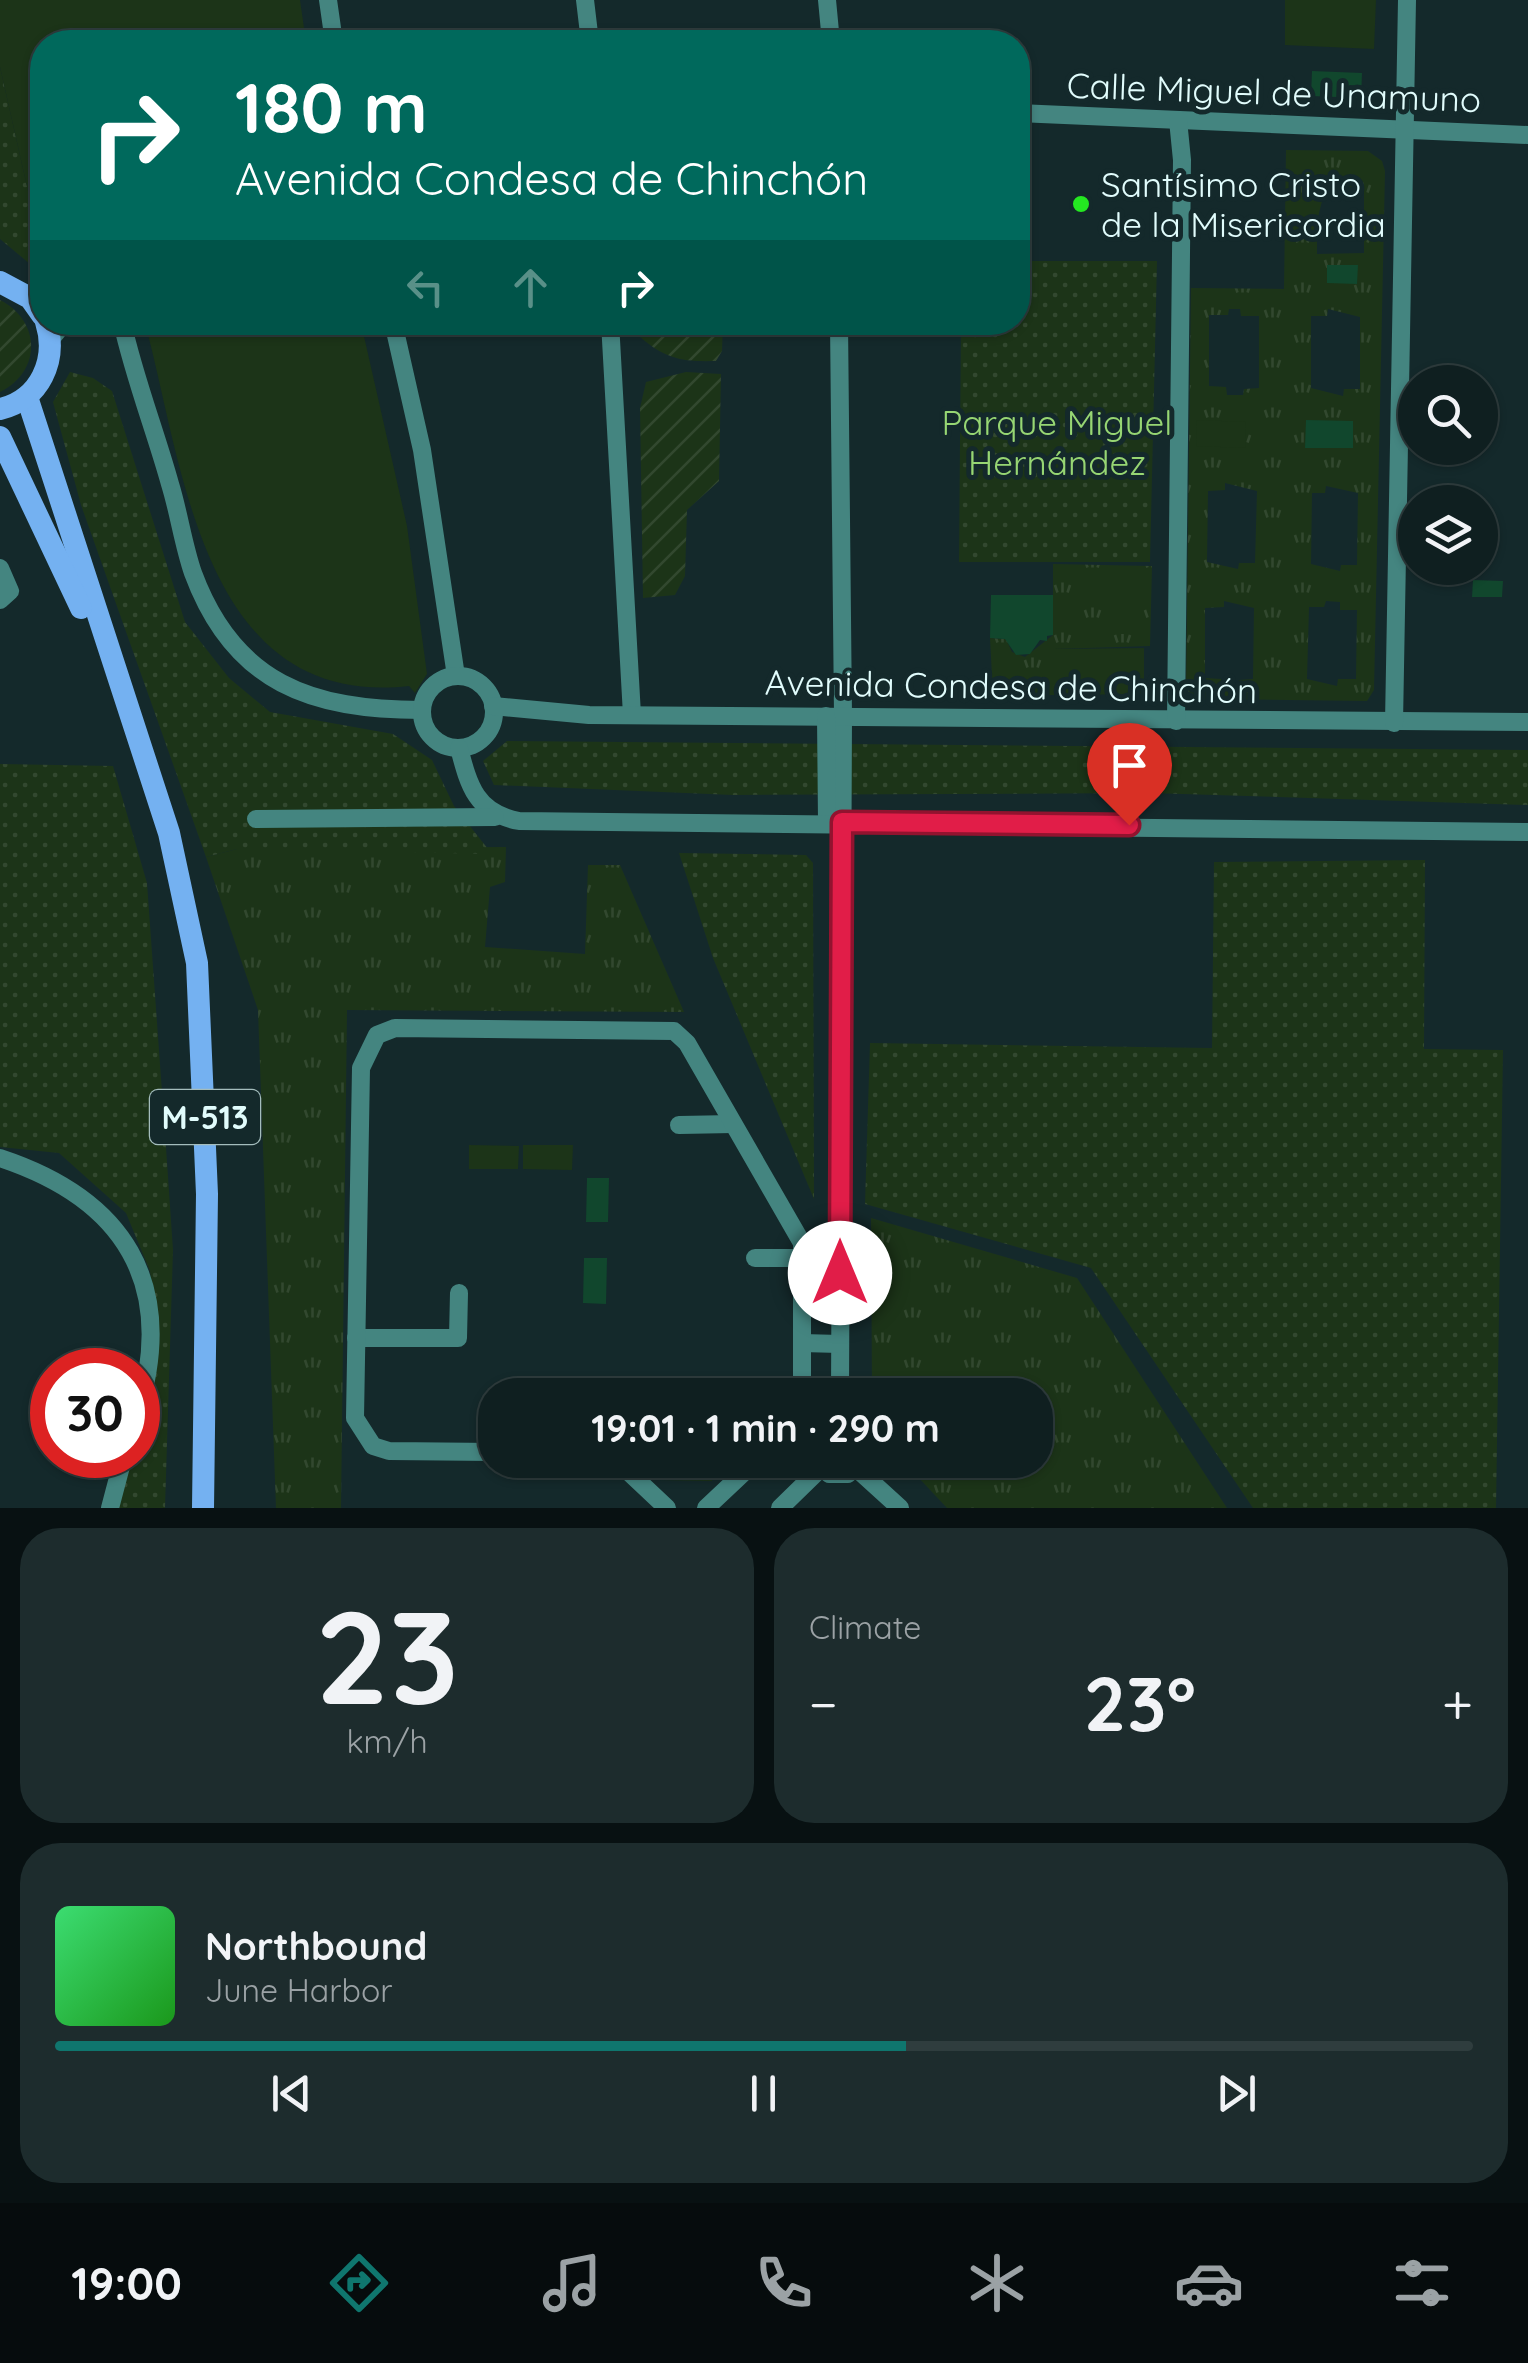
<!DOCTYPE html>
<html lang="en">
<head>
<meta charset="utf-8">
<style>
  :root { --surface:#0f1f20; --page:#1d2c2d; --text:#f1f3f6; --muted:#9ba2a5; --line:#2f3d3e; --accent:#0f766e }
  body { margin:0; font-family:Quicksand,sans-serif; background:var(--page); color:var(--text); height:100vh; display:flex; flex-direction:column; font-size:38px; white-space:nowrap }
  * { box-sizing:border-box; margin:0 }
  p { font-size:32px; color:var(--muted) }
  .icon { flex:none; width:55px; height:55px; fill:none; stroke:currentColor; stroke-width:2; stroke-linecap:round; stroke-linejoin:round }
  .map { position:relative; height:1508px; overflow:hidden }
  .side { display:flex; flex-direction:column; gap:20px; padding:20px; background:#081112; flex:1 }
  .side>* { flex:none }
  .top-card { position:absolute; left:30px; top:30px; width:1000px; height:305px; border-radius:40px; box-shadow:0 2px 8px #0004,0 0 0 2px var(--line); background:#00695c; color:#fff; overflow:hidden }
  .fabs { position:absolute; left:1398px; top:365px; display:grid; gap:20px }
  .fabs a { display:grid; place-items:center; width:100px; height:100px; border-radius:50%; background:var(--surface); box-shadow:0 2px 8px #0004,0 0 0 2px var(--line); font-size:50px }
  .speed { position:absolute; left:30px; top:1348px; display:flex; gap:20px; font-size:50px; font-weight:700; text-align:center }
  .speed>* { display:grid; place-content:center; width:130px; height:130px; border-radius:50%; background:var(--surface); box-shadow:0 2px 8px #0004,0 0 0 2px var(--line); line-height:1 }
  .speed .limit { border:15px solid #d22; background:#fff; color:#111 }
  .pin { position:absolute; display:grid; place-items:center; width:85px; height:85px; color:#fff; margin:-102px -42px; border-radius:50% 50% 50% 0; rotate:-45deg; box-shadow:0 0 10px #0007 }
  .pin .icon { rotate:45deg }
  .me { position:absolute; width:110px; margin:-55px; rotate:0deg; stroke-linejoin:round; filter:drop-shadow(0 0 8px #0008) }
  .turn { display:flex; align-items:center; gap:35px; height:210px; padding:0 40px; font-size:45px }
  .turn .icon { width:130px; height:130px; stroke-width:2.5 }
  .turn b { display:block; font-size:70px; line-height:85px }
  .lanes { display:flex; align-items:center; height:95px; padding:0 40px; background:#0003; justify-content:center; gap:50px; direction:ltr }
  .lanes .off { opacity:.35 }
  .big { font-size:75px; font-weight:700; line-height:1.1 }
  .side .widget { flex:1; display:flex; flex-direction:column; justify-content:center; gap:15px; min-width:0; padding:0 35px; border-radius:40px; background:var(--page) }
  .side .dial { align-items:center; gap:0 }
  .dial b { font-size:130px; line-height:1 }
  .song { display:flex; align-items:center; gap:30px }
  .cover { width:120px; height:120px; border-radius:15px; background:linear-gradient(135deg,hsl(140 70% 55%),hsl(120 70% 35%)) }
  .played { height:10px; border-radius:5px; background:linear-gradient(90deg,var(--accent) 60%,var(--line) 60%) }
  .keys { display:flex; justify-content:space-around; direction:ltr }
  .heat { display:flex; justify-content:space-between; align-items:center; font-size:55px; direction:ltr }
  .side .tiles { flex:1; display:grid; gap:20px; grid-template-columns:1fr 1fr }
  .widget:last-child { grid-column:span 2 }
  .trip { position:absolute; left:478px; top:1378px; width:575px; height:100px; border-radius:40px; background:var(--surface); box-shadow:0 2px 8px #0004,0 0 0 2px var(--line); font-weight:700; line-height:100px; text-align:center }
  .tab-bar { display:flex; height:160px; justify-content:space-around; align-items:center; background:#060c0d; color:var(--muted) }
  .tab-bar .icon { width:70px; height:70px }
  .tab-bar .current { color:var(--accent) }
  .tab-bar b { font-size:45px; color:var(--text) }
  .map>svg:first-child { display:block }
  .grass { fill:url(#grass-tufts); fill-rule:evenodd }
  .park { fill:url(#park-dots) }
  .garden { fill:url(#garden-furrows) }
  .pitch { fill:#1c3418 }
  .water { fill:#11472d }
  .lines { fill:none; stroke-linecap:round; stroke-linejoin:round }
  .minor { stroke:#448580; stroke-width:18 }
  .major { stroke:#74b1f1; stroke-width:22 }
  .route-casing { stroke:#92132f; stroke-width:25 }
  .route { stroke:#e11d48; stroke-width:18 }
  .poi-dot { fill:#24e821; stroke:#14292b; stroke-width:4 }
  .labels { text-anchor:middle; dominant-baseline:central; stroke-width:10; stroke-linejoin:round; paint-order:stroke }
  .shield { fill:#14292b; stroke:#a4bdbd; stroke-width:2.5 }
  .shield-label { font-size:32px; font-weight:bold; fill:#e1fcfc }
  .street-label { font-size:35px; fill:#e1fcfc; stroke:#14292b }
  .poi-label { font-size:35px; fill:#e1fcfc; stroke:#14292b; text-anchor:start }
  .park-label { font-size:35px; fill:#97d673; stroke:#14292b }
</style>
</head>
<body>
<div class="map">
<svg width="1528" height="1508" viewBox="0 0 1528 1508">
  <defs>
    <pattern id="grass-tufts" width="24" height="20" patternUnits="userSpaceOnUse" patternTransform="scale(2.5)"><rect width="24" height="20" fill="#1c3418"/><path d="M3 7l-1-3M5 7V3M7 7l1-3M15 17l-1-3M17 17v-4M19 17l1-3" fill="none" stroke="#32482f"/></pattern>
    <pattern id="park-dots" width="8" height="8" patternUnits="userSpaceOnUse" patternTransform="scale(2.5)"><rect width="8" height="8" fill="#1c3418"/><path d="M2 2h.1M6 6h.1" fill="none" stroke="#32482f" stroke-width="1.8" stroke-linecap="round"/></pattern>
    <pattern id="garden-furrows" width="10" height="10" patternUnits="userSpaceOnUse" patternTransform="scale(2.5)"><rect width="10" height="10" fill="#1c3418"/><path d="M-1 1l2-2M0 10L10 0M9 11l2-2" fill="none" stroke="#32482f"/></pattern>
  </defs>
  <rect width="100%" height="100%" fill="#14292b"/>
  <!-- grass -->
  <g class="grass">
    <path d="M 1286,150 L 1368,151 L 1382,161 L 1385,171 L 1374,690 L 1367,701 L 1203,699 L 1186,690 L 1191,288 L 1284,289 ZM 1318,187 L 1364,187 L 1364,253 L 1317,254 L 1317,239 L 1321,239 L 1316,225 L 1322,201 L 1318,201 ZM 1229,309 L 1240,309 L 1241,316 L 1259,316 L 1259,388 L 1244,389 L 1243,395 L 1227,395 L 1226,387 L 1209,386 L 1209,315 L 1228,315 ZM 1328,309 L 1360,317 L 1360,389 L 1344,389 L 1343,396 L 1311,388 L 1311,316 L 1327,316 ZM 1225,483 L 1257,491 L 1255,563 L 1239,563 L 1238,569 L 1207,562 L 1208,491 L 1225,490 ZM 1326,486 L 1358,493 L 1357,565 L 1341,565 L 1340,571 L 1311,564 L 1312,493 L 1325,493 ZM 1224,601 L 1254,608 L 1253,679 L 1239,680 L 1238,686 L 1221,686 L 1221,679 L 1205,678 L 1205,608 L 1224,607 ZM 1326,601 L 1340,602 L 1340,610 L 1357,610 L 1356,679 L 1338,679 L 1337,686 L 1307,679 L 1309,607 L 1324,607 Z"/>
    <polygon points="1053,564 1152,566 1150,646 1054,649 1054,695 993,695 990,638 1006,639 1012,652 1025,657 1053,635"/>
    <polygon points="506,847 505,882 490,887 485,947 585,954 588,865 620,865 684,1012 347,1010 341,1508 276,1508 258,1010 206,857 237,849"/>
    <polygon points="871,1218 1077,1278 1227,1508 947,1508 902,1460 1035,1460 1035,1395 872,1395"/>
  </g>
  <!-- park -->
  <g class="park">
    <polygon points="0,67 33,213 34,239 41,251 30,264 0,239"/>
    <polygon points="1018,261 1157,261 1150,562 959,562 961,323 1018,322"/>
    <polygon points="70,372 93,378 112,391 185,622 229,678 270,712 393,734 432,760 454,806 492,854 237,849 206,857 81,505 53,402"/>
    <polygon points="507,741 1528,750 1528,805 1150,793 733,795 494,785 483,761"/>
    <polygon points="0,764 113,766 147,883 167,1162 173,1250 165,1508 116,1508 129,1455 138,1455 138,1419 157,1341 150,1271 126,1213 59,1153 0,1147"/>
    <polygon points="679,853 806,855 813,863 814,1199 713,958"/>
    <polygon points="1425,860 1424,1049 1503,1050 1496,1508 1253,1508 1091,1268 865,1204 870,1043 1212,1048 1214,862"/>
  </g>
  <!-- garden -->
  <g class="garden">
    <path d="M 0,300 C 41,321 42,371 0,392 Z"/>
    <path d="M 638,323 L 723,323 L 722,351 L 716,361 C 682,362 665,359 639,336 Z"/>
    <polygon points="686,372 721,374 719,481 687,510 685,576 675,595 643,598 640,408 646,382"/>
  </g>
  <!-- pitch -->
  <g class="pitch">
    <polygon points="0,0 300,0 306,42 42,42 42,211 33,213 0,67"/>
    <polygon points="1285,0 1376,0 1374,49 1285,45"/>
    <path d="M 145,323 L 361,323 L 407,526 L 427,674 L 415,693 L 409,686 C 202,709 184,467 145,323 Z"/>
    <polygon points="1197,420 1246,422 1245,448 1196,446"/>
    <rect x="1111" y="580" width="30" height="54"/>
    <polygon points="1144,648 1144,694 1054,695 1054,649"/>
    <polygon points="469,1145 519,1146 518,1169 469,1169"/>
    <polygon points="523,1145 573,1145 572,1170 523,1169"/>
    <polygon points="659,1460 712,1460 712,1481 659,1480"/>
  </g>
  <!-- water -->
  <g class="water">
    <polygon points="1312,71 1362,73 1361,98 1311,96"/>
    <polygon points="1327,265 1358,265 1357,284 1327,283"/>
    <polygon points="1306,420 1353,421 1353,448 1305,448"/>
    <polygon points="1473,580 1503,581 1502,597 1472,597"/>
    <polygon points="991,595 1053,595 1053,635 1047,636 1047,641 1040,640 1030,654 1016,655 1005,639 990,638"/>
    <polygon points="587,1178 609,1178 608,1222 586,1222"/>
    <polygon points="584,1258 607,1258 606,1304 583,1303"/>
  </g>
  <g class="lines">
    <!-- minor -->
    <g class="minor">
      <polyline points="328,0 334,42"/>
      <polyline points="585,0 590,42"/>
      <polyline points="827,0 831,42"/>
      <polyline points="1018,113 1528,135"/>
      <path d="M 122,322 C 134,377 155,430 170,484 C 179,513 183,544 193,573 C 234,684 312,710 422,710"/>
      <polyline points="393,322 422,450 456,676"/>
      <polyline points="610,322 632,715"/>
      <polyline points="839,322 843,716 840,1395"/>
      <polyline points="50,340 65,322"/>
      <polyline points="0,568 10,591 0,600"/>
      <circle cx="458" cy="712" r="36"/>
      <polyline points="493,706 589,715 1528,722"/>
      <polyline points="826,716 827,822"/>
      <polyline points="1176,721 1182,160 1178,120"/>
      <polyline points="1394,723 1407,0"/>
      <path d="M 459,748 C 469,786 476,813 519,821 L 1528,832"/>
      <polyline points="256,819 495,817"/>
      <polyline points="679,1125 733,1124"/>
      <path d="M 0,1158 C 124,1199 177,1283 138,1412"/>
      <polyline points="755,1258 802,1258"/>
      <polyline points="356,1338 458,1338 459,1293"/>
      <polyline points="802,1343 840,1344"/>
      <polyline points="495,1452 389,1451 373,1446 355,1418 361,1068 377,1035 395,1028 674,1031 687,1043 802,1243 802,1395"/>
      <polyline points="616,1460 667,1508"/>
      <polyline points="820,1460 829,1474 848,1474 857,1460"/>
      <polyline points="855,1467 900,1508"/>
      <polyline points="110,1508 124,1455"/>
      <polyline points="706,1508 757,1460"/>
      <polyline points="780,1508 822,1467"/>
    </g>
    <!-- major -->
    <g class="major">
      <polyline points="0,282 30,298 42,315"/>
      <polyline points="27,397 169,833 197,963 207,1194 203,1508"/>
      <path d="M 0,409 C 40,400 58,360 46,322"/>
      <polyline points="0,437 81,608"/>
    </g>
  </g>
  <g class="lines">
    <defs>
      <polyline id="route" points="840,1273 842,822 1129,825"/>
    </defs>
    <!-- route casing -->
    <use href="#route" class="route-casing"/>
    <!-- route -->
    <use href="#route" class="route"/>
  </g>
  <!-- markers -->
  <circle class="poi-dot" cx="1081" cy="204" r="10"/>
  <g class="labels">
    <!-- shield labels -->
    <rect class="shield" x="150" y="1090" width="110" height="54" rx="8"/>
    <g class="shield-label">
      <text x="205" y="1117">M-513</text>
    </g>
    <!-- street labels -->
    <g class="street-label">
      <text transform="translate(1274 92) rotate(2)">Calle Miguel de Unamuno</text>
      <text transform="translate(1011 686) rotate(1)">Avenida Condesa de Chinchón</text>
    </g>
    <!-- poi labels -->
    <g class="poi-label">
      <text x="1101" y="184">Santísimo Cristo<tspan x="1101" dy="40">de la Misericordia</tspan></text>
    </g>
    <!-- park labels -->
    <g class="park-label">
      <text x="1057" y="422">Parque Miguel<tspan x="1057" dy="40">Hernández</tspan></text>
    </g>
  </g>
</svg>
<div class="fabs">
<a><svg class="icon" aria-label="search" viewBox="0 0 24 24"><circle cx="10" cy="10" r="6"/><path d="M15 15l6 6"/></svg></a>
<a><svg class="icon" aria-label="layers" viewBox="0 0 24 24"><path d="M12 4l9 5-9 5-9-5zM3 14l9 5 9-5"/></svg></a>
</div>
<div class="speed"><div class="limit">30</div></div>
<div class="pin" style="left:1129px;top:825px;background:#d93025"><svg class="icon" aria-label="arrive" viewBox="0 0 24 24"><path d="M6 21V4h12l-3 4 3 4H6"/></svg></div>
<svg class="me" style="left:840px;top:1273px" viewBox="-20 -20 40 40"><circle r="19" fill="#fff"/><path d="M0-13L10 11 0 6-10 11z" fill="#e11d48"/></svg>
<div class="trip">19:01 · 1 min · 290 m</div>
<div class="top-card">
<div class="turn"><svg class="icon" aria-label="right" viewBox="0 0 24 24"><path d="M7 20v-9h11M14 6l5 5-5 5"/></svg><div><b>180 m</b>Avenida Condesa de Chinchón</div></div>
<div class="lanes"><svg class="icon off" aria-label="left" viewBox="0 0 24 24"><path d="M17 20v-9H6M10 6l-5 5 5 5"/></svg><svg class="icon off" aria-label="ahead" viewBox="0 0 24 24"><path d="M12 20V5M6 11l6-6 6 6"/></svg><svg class="icon" aria-label="right" viewBox="0 0 24 24"><path d="M7 20v-9h11M14 6l5 5-5 5"/></svg></div>
</div>
</div>
<section class="side">
<div class="tiles">
<div class="widget dial"><b>23</b><p>km/h</p></div>
<div class="widget"><p>Climate</p>
<div class="heat"><a>−</a><b class="big">23°</b><a>+</a></div>
</div>
<div class="widget">
<div class="song"><i class="cover"></i><div><b>Northbound</b><p>June Harbor</p></div></div>
<div class="played"></div>
<div class="keys"><svg class="icon" aria-label="previous" viewBox="0 0 24 24"><path d="M18 5L8 12l10 7zM5 5v14"/></svg><svg class="icon" aria-label="pause" viewBox="0 0 24 24"><path d="M8 5v14M16 5v14"/></svg><svg class="icon" aria-label="next" viewBox="0 0 24 24"><path d="M6 5l10 7-10 7zM19 5v14"/></svg></div>
</div>
</div>
</section>
<nav class="tab-bar">
<b>19:00</b>
<svg class="icon current" aria-label="directions" viewBox="0 0 24 24"><path d="M12 3l9 9-9 9-9-9zM9 14v-3h6M13 9l2 2-2 2"/></svg>
<svg class="icon" aria-label="music" viewBox="0 0 24 24"><path d="M9 18V5l10-2v13"/><circle cx="6" cy="18" r="3"/><circle cx="16" cy="16" r="3"/></svg>
<svg class="icon" aria-label="phone" viewBox="0 0 24 24"><path d="M5 4h4l2 5-3 2q2 4 5 5l2-3 5 2v4C11 20 4 13 5 4z"/></svg>
<svg class="icon" aria-label="climate" viewBox="0 0 24 24"><path d="M12 3v18M4 7l16 10M4 17L20 7"/></svg>
<svg class="icon" aria-label="car" viewBox="0 0 24 24"><path d="M5 17H2v-5l4-1 3-4h7l3 4 3 1v5h-3M9 17h6M6 11h13"/><circle cx="7" cy="17" r="2"/><circle cx="17" cy="17" r="2"/></svg>
<svg class="icon" aria-label="filters" viewBox="0 0 24 24"><path d="M4 7h16M4 17h16"/><circle cx="9" cy="7" r="2"/><circle cx="15" cy="17" r="2"/></svg>
</nav>
</body>
</html>
